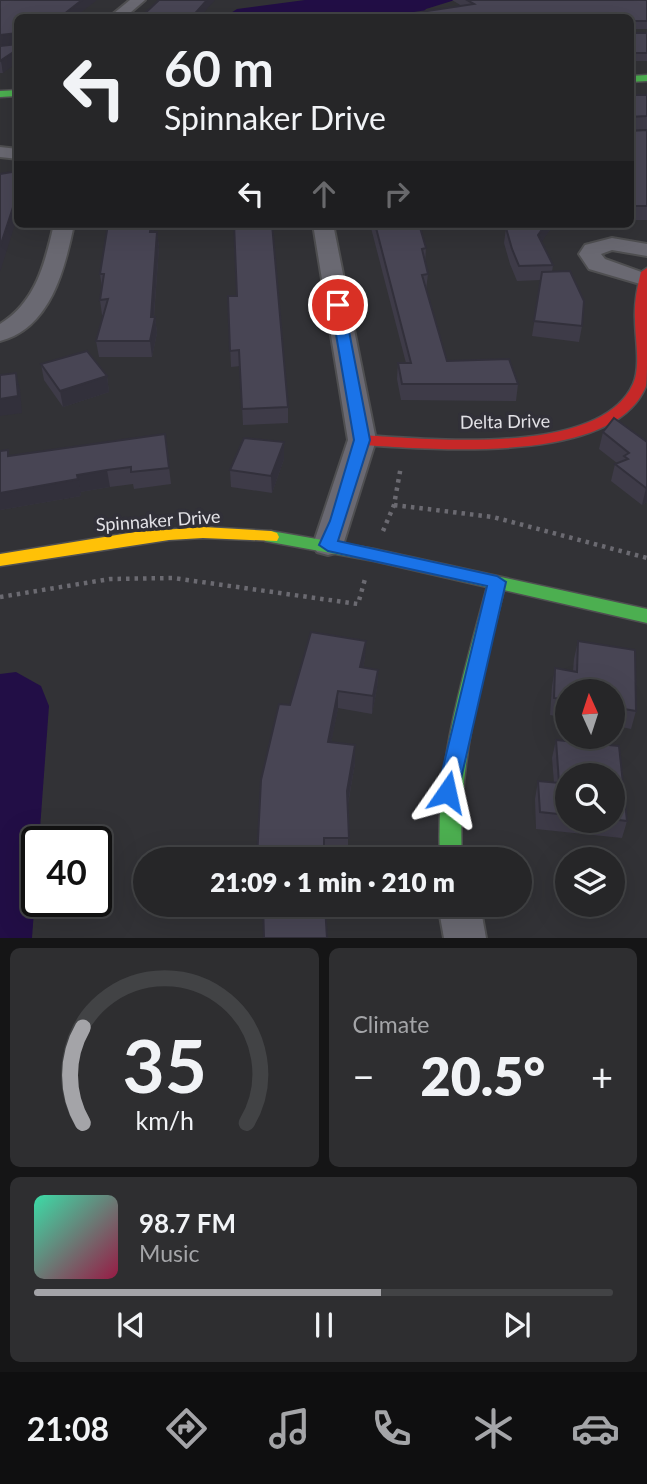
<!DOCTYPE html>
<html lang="en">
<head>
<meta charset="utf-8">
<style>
  :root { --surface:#262628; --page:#2e2e30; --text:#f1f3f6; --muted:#a4a5a8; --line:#424345; --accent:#a4a4a8 }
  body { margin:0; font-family:Lato,sans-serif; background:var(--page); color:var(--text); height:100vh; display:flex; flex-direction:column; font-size:26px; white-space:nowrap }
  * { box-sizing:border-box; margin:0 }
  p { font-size:23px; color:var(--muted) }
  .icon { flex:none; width:38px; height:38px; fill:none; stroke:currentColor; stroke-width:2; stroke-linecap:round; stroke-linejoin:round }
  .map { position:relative; height:938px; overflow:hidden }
  .details { display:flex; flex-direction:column; gap:10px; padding:10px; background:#151516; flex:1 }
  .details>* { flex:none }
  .guide { position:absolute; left:14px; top:14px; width:620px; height:214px; border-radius:10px; box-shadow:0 7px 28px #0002,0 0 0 2px var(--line); background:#262628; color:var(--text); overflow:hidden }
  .needle { width:46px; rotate:357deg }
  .fabs { position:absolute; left:555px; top:679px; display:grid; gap:14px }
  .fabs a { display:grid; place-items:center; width:70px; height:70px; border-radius:50%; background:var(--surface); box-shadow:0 7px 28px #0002,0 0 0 2px var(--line); font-size:35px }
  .speed { position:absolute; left:21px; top:826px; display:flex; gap:14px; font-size:35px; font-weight:700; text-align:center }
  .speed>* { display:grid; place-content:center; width:91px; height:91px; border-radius:50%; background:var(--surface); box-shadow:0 7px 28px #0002,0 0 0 2px var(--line); line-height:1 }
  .speed .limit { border:4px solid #111; border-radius:10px; background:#fff; color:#111 }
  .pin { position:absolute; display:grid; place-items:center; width:60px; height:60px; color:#fff; margin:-30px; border:4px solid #fff; border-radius:50%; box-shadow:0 2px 7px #0007 }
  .me { position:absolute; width:77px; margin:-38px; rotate:11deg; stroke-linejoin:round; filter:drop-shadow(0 0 5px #0008) }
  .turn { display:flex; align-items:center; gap:24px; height:147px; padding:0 35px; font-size:32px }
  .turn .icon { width:91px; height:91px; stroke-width:2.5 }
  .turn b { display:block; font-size:49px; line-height:60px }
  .lanes { display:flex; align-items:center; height:66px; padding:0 35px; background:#0003; justify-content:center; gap:35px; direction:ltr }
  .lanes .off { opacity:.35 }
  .big { font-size:52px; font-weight:800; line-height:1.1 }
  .details .card { flex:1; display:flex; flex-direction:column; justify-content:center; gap:10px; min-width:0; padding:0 24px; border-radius:10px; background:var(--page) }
  .details .dial { align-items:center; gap:0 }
  .dial svg { height:182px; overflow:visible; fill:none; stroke:var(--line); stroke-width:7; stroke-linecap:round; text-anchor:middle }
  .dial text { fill:var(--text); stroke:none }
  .song { display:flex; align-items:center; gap:21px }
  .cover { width:84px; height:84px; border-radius:10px; background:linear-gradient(135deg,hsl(160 70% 55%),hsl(340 70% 35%)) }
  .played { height:7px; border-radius:4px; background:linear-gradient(90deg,var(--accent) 60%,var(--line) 60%) }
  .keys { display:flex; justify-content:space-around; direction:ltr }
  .heat { display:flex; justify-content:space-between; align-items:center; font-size:38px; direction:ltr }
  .details .tiles { flex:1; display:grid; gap:10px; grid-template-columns:1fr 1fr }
  .card:last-child { grid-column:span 2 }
  .trip { position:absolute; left:133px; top:847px; width:399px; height:70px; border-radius:35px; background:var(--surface); box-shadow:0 7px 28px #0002,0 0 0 2px var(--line); font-weight:800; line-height:70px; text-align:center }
  .dock { display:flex; height:112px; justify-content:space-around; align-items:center; background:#0f0f10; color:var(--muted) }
  .dock .icon { width:49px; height:49px }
  .dock .current { color:var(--accent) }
  .dock b { font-size:32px; color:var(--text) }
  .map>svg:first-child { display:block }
  .water { fill:#220e46 }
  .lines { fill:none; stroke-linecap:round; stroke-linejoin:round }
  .street-casing { stroke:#4f4f51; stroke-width:4 }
  .fast-casing { stroke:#4f4f51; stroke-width:3 }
  .slow-casing { stroke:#4f4f51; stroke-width:3 }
  .jam-casing { stroke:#4f4f51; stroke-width:3 }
  .path { stroke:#6b6a71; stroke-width:4.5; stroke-dasharray:3.5 5; stroke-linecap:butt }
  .street { fill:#6a6972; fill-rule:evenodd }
  .fast { fill:#4caf50; fill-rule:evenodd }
  .slow { fill:#ffc107; fill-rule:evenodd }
  .jam { fill:#c62828; fill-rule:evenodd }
  .wall { fill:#3e3b48; fill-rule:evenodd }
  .shaded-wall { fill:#32303b }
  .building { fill:#484554; stroke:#32303b; stroke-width:2 }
  .route { fill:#1a73e8; stroke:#114b97; stroke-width:2 }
  .labels { text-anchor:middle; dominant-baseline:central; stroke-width:7; stroke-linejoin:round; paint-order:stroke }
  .street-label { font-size:18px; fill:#e2e1e6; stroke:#313038 }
</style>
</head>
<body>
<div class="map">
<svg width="647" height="938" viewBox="0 0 647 938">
  <rect width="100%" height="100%" fill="#323236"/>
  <!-- water -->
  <g class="water">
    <polygon points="305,0 455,0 426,9 419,17 223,18 237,9"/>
    <polygon points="16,672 41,686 49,706 32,938 0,938 0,674"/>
  </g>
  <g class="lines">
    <defs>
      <g id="street">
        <polygon points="130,0 145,0 124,18 108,18"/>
        <polygon points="0,147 18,149 18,159 0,157"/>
        <path d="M 54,224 L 74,224 C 65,268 51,328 0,341 L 0,324 C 36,302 45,263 54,224 Z"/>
        <polygon points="313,224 333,224 376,440 343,545 339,552 328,555 317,552 313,545 348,440"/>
        <polygon points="612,238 647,244 647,256 612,250 601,254 605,259 647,274 647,286 589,269 579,254 585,245"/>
        <polygon points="438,905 480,905 486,938 444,938"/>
      </g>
      <g id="fast">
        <polygon points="647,75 647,81 630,82 630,76"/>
        <polygon points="18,90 18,96 0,97 0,91"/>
        <path d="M 271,531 L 374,549 L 647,609 L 647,623 L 504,590 C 481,680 457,766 462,859 L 440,859 C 435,765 463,676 487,587 L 374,561 L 265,541 L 263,537 L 265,533 Z"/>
      </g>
      <polygon id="slow" points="203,527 271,531 277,533 279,537 277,541 203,538 169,540 0,566 0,554 135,532"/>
      <path id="jam" d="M 647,268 C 647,299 647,329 647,359 C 647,367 647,379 646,386 C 614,466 432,449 362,445 L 354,440 L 362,435 C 428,439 600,457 633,384 C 641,366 635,338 635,320 C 634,303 637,288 641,272 Z"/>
    </defs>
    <!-- street casing -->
    <use href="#street" class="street-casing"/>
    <!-- fast casing -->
    <use href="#fast" class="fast-casing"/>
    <!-- slow casing -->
    <use href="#slow" class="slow-casing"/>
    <!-- jam casing -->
    <use href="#jam" class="jam-casing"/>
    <!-- path -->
    <g class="path">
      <polyline points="394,505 493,517 647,558"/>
      <polyline points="383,531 394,505 401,466"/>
      <polyline points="0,597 110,579 173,578 358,604 365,579"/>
    </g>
    <!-- street -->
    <use href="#street" class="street"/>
    <!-- fast -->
    <use href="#fast" class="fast"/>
    <!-- slow -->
    <use href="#slow" class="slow"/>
    <!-- jam -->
    <use href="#jam" class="jam"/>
  </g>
  <!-- wall -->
  <g class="wall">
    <polygon points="452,0 647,0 647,29 630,29 630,18 414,18 414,13 462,6"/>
    <rect x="630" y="33" width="17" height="28"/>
    <polygon points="0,46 3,73 0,73"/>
    <polygon points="630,95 647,95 647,129 631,130 647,130 647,220 630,220"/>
    <polygon points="370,224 419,224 426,248 425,263 428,274 426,290 447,361 518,384 516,401 401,400 397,379 398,363 406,363"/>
    <polygon points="509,224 554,224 541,242 553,265 552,272 582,326 579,342 532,336 541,280 517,281 510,264 504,243 506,228"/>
    <polygon points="154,232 157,232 159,247 154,317 155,317 157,333 152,357 99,357 96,341 104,315 102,315 100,300 102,288 100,274"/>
    <polygon points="228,296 288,407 288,423 243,425 240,366 231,367"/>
    <polygon points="41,364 107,376 109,392 63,407 44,380"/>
    <polygon points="603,432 647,442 647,502 642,505 611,481 615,464 617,463 599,449"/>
    <polygon points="165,434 171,484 134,489 133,484 110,487 80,492 81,496 0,510 0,451 8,450 9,456"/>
    <polygon points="284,459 272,493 231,487 230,470"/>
    <polygon points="578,641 636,711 631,729 612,725 612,691 567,691 567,718 550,715 552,686 555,668 573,671 574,659"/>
    <polygon points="365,658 363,668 378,670 377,688 372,714 338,708 331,742 355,745 355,763 348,804 348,856 324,856 324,859 257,859 290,705"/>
    <path d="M 556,740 L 619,746 L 627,821 L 622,838 L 536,829 L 535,799 L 538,781 L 554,783 L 552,758 ZM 567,775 L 612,775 L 612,821 L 567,821 Z"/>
  </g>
  <!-- shaded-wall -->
  <g class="shaded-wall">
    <polygon points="82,0 97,0 74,18 59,18"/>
    <polygon points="207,0 215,0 199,18 191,18"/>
    <polygon points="18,33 18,44 0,46 0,35"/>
    <polygon points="18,49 18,62 3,73 1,61"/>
    <polygon points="18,192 18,215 0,272 0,247"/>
    <polygon points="151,224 155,224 152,247 150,232"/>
    <polygon points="546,224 554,224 536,250 538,235"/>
    <polygon points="157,232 159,247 153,327 155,317 157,333 152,357 150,341 151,317"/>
    <polygon points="16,373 20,389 22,413 0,416 0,399"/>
    <polygon points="107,376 109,392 63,407 60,391"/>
    <polygon points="284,442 284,459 272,493 271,476"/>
    <polygon points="107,470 110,487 80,492 77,475"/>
    <polygon points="78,479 81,496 0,510 0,493"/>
    <polygon points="647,487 647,502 642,505 646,488"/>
    <polygon points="366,641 365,658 360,685 360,667"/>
    <polygon points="378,670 377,688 372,714 373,696"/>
    <polygon points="338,691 338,708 328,759 328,742"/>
    <polygon points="355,745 355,763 347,808 347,791"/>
  </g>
  <!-- building -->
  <g class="building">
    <polygon points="0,0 82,0 59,18 18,18 18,33 0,35"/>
    <polygon points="159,0 207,0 191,18 140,18"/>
    <polygon points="467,0 647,0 647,21 630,21 630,18 425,18 414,13 474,4"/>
    <rect x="630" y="33" width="17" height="20"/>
    <polygon points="18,44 18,49 0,61 0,46"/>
    <polygon points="630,95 647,95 647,116 630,117 631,131 647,130 647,206 630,206"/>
    <polygon points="18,171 18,192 0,247 0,174"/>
    <polygon points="108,224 151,224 150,232 157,232 151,317 155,317 150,341 96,341 108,299 100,300 104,274 100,274"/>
    <polygon points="234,224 272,224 288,407 242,409 239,350 230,351 228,296 237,296"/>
    <polygon points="375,224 419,224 426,248 422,249 428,274 422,275 447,361 509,359 518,384 402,384 398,363 411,363"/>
    <polygon points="509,224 546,224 538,235 553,265 519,266 512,249 506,228"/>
    <polygon points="570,271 584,301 582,326 534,321 542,272"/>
    <polygon points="87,351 107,376 60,391 41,364"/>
    <polygon points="16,373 18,396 0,399 0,375"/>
    <polygon points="614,418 647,442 647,487 646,488 615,464 628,459 624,456 629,453 603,432"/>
    <polygon points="165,434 169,468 131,472 131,467 107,470 77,475 78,479 0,493 0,451 8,450 8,456"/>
    <polygon points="244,438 284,442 271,476 230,470"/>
    <polygon points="311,632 366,641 360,667 378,670 373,696 338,691 328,742 355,745 347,791 349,838 324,838 324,852 314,852 314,859 257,859 261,780 279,704 290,705"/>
    <polygon points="578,641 635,650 636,711 612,707 612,691 567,691 567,700 554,698 555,668 577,672"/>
    <polygon points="556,740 619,746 627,821 612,819 612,775 567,775 567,815 540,812 538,781 559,783"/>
    <polygon points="263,905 325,905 327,938 264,938"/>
  </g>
  <!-- route -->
  <polygon class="route" points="338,301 344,305 370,440 338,541 497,576 506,582 458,792 455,799 447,802 440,799 437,792 487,586 328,551 319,545 330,521 354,440 331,305"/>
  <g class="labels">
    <!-- street labels -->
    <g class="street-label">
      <text transform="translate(505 421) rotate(-1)">Delta Drive</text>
      <text transform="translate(158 520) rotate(-4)">Spinnaker Drive</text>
    </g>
  </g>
</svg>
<div class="fabs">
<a><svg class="needle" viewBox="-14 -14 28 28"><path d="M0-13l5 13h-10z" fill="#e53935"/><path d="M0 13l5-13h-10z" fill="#a4a5a8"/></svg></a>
<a><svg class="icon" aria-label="search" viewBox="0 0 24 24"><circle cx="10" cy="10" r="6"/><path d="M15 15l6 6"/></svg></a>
<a><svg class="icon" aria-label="layers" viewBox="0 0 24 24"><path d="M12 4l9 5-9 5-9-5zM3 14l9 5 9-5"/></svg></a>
</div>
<div class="speed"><div class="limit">40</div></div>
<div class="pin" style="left:338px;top:305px;background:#d93025"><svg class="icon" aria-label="arrive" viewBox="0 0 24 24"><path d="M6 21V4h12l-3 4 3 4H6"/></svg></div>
<svg class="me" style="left:447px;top:792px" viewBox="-20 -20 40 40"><path d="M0-17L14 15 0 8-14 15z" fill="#1a73e8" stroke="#fff" stroke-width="4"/></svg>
<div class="trip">21:09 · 1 min · 210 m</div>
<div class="guide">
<div class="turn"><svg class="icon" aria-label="left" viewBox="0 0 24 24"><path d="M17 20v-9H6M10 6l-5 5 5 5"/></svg><div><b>60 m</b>Spinnaker Drive</div></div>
<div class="lanes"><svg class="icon" aria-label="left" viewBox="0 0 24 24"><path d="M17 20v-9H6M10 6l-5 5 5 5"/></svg><svg class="icon off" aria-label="ahead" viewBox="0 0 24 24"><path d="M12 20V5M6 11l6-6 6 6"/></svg><svg class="icon off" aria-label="right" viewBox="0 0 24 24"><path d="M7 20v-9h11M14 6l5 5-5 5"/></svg></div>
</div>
</div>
<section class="details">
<div class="tiles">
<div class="card dial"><svg viewBox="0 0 100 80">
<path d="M14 69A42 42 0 1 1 86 69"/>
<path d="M14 69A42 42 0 0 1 14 27" stroke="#a4a4a8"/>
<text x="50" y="56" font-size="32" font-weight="700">35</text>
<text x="50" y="72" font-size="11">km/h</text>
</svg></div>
<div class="card"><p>Climate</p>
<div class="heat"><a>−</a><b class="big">20.5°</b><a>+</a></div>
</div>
<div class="card">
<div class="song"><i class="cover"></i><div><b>98.7 FM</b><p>Music</p></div></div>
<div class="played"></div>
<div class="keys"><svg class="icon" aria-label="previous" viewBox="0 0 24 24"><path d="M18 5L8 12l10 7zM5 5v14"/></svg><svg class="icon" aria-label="pause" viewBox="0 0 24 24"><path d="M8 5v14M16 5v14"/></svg><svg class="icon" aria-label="next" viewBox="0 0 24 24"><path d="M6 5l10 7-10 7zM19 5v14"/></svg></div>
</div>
</div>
</section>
<nav class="dock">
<b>21:08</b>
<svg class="icon current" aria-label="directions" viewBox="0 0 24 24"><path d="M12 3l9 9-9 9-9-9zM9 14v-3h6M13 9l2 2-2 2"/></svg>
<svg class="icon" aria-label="music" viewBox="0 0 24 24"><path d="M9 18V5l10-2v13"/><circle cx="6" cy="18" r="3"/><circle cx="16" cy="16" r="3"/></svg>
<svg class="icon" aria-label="phone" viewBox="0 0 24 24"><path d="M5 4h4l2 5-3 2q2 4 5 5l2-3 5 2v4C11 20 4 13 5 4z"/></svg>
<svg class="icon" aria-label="climate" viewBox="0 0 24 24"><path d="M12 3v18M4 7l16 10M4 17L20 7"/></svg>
<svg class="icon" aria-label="car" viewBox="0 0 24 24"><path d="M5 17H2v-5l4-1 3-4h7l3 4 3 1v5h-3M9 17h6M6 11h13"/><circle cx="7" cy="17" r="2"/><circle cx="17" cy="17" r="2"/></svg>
</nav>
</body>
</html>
